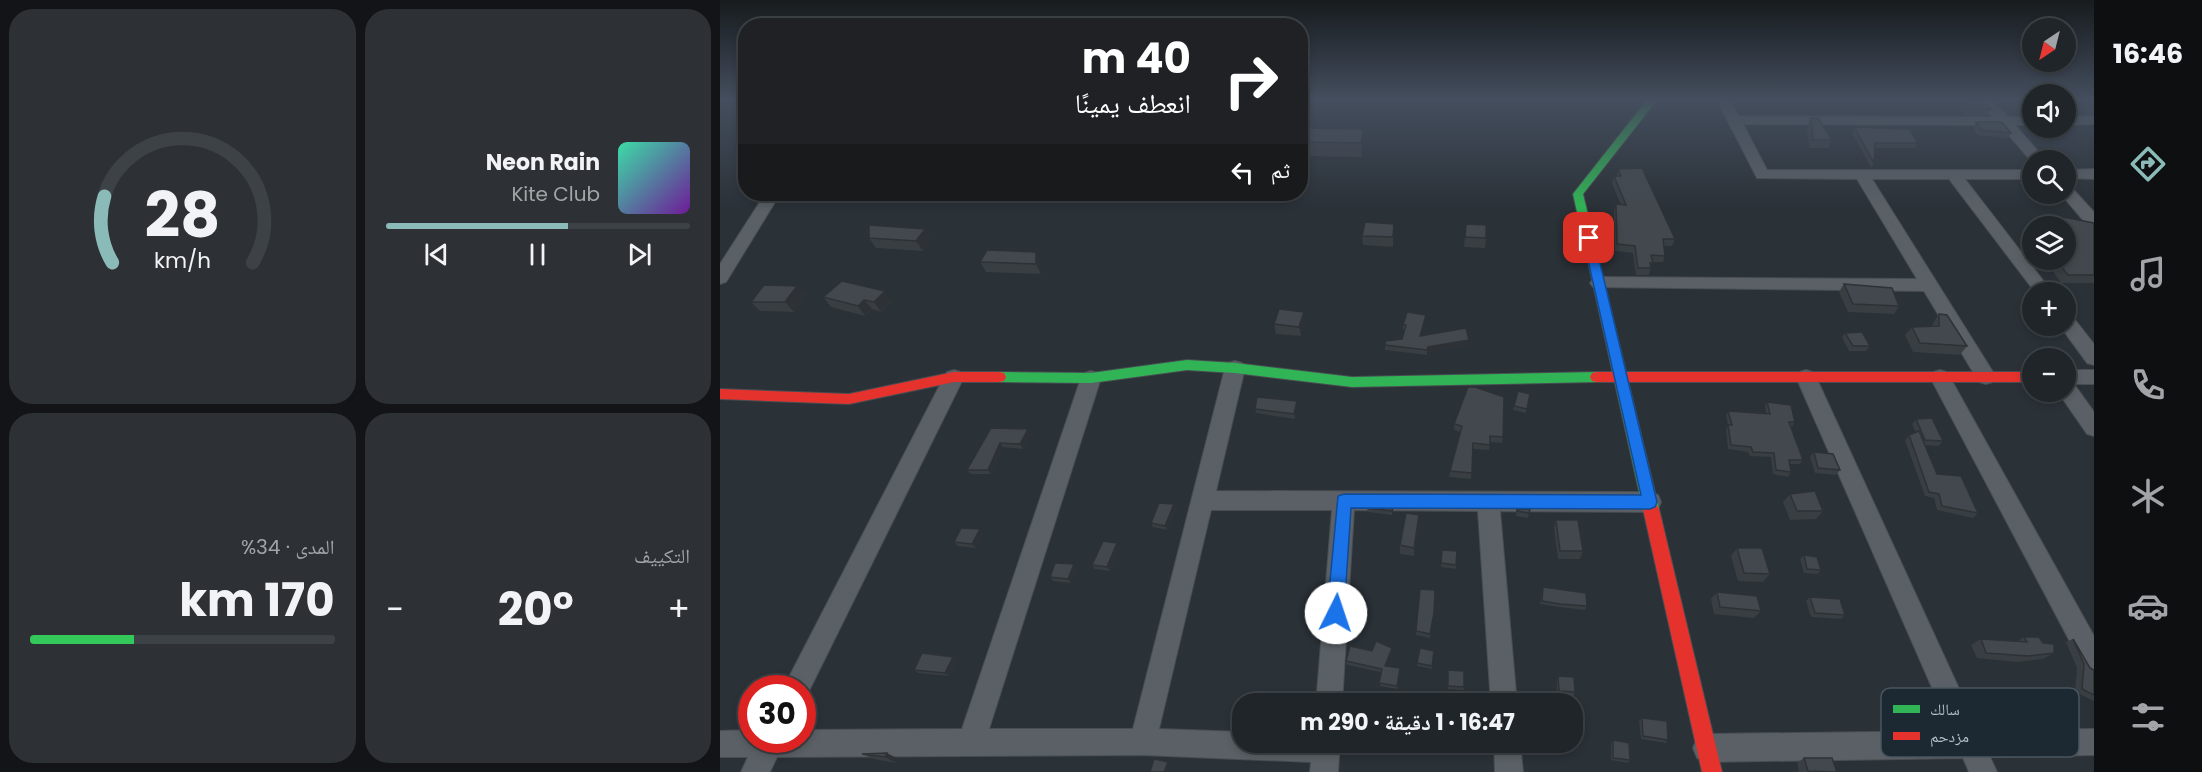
<!DOCTYPE html>
<html lang="ar">
<head>
<meta charset="utf-8">
<style>
  :root { --surface:#202529; --page:#2d3135; --text:#f1f3f6; --muted:#a2a5a8; --line:#3d4246; --accent:#8bbbb9 }
  body { margin:0; font-family:Poppins,"Noto Naskh Arabic",sans-serif; background:var(--page); color:var(--text); direction:rtl; height:100vh; display:flex; flex-direction:column; font-size:22px; white-space:nowrap }
  * { box-sizing:border-box; margin:0 }
  p { font-size:20px; color:var(--muted) }
  .icon { flex:none; width:33px; height:33px; fill:none; stroke:currentColor; stroke-width:2; stroke-linecap:round; stroke-linejoin:round }
  .map { position:relative; flex:1; overflow:hidden; direction:ltr }
  .sheet { display:flex; flex-direction:column; gap:9px; padding:9px; background:#121417; width:720px }
  .sheet>* { flex:none }
  .top-card { position:absolute; left:18px; top:18px; width:570px; height:183px; border-radius:24px; box-shadow:0 3px 9px #0003,0 0 0 2px var(--line); direction:rtl; background:#202124; color:#fff; overflow:hidden }
  .needle { width:39px; rotate:215deg }
  .controls { position:absolute; left:1302px; top:18px; display:grid; gap:12px }
  .controls a { display:grid; place-items:center; width:54px; height:54px; border-radius:50%; background:var(--surface); box-shadow:0 3px 9px #0003,0 0 0 2px var(--line); font-size:30px }
  .speed { position:absolute; left:18px; top:675px; display:flex; gap:12px; font-size:30px; font-weight:700; text-align:center }
  .speed>* { display:grid; place-content:center; width:78px; height:78px; border-radius:50%; background:var(--surface); box-shadow:0 3px 9px #0003,0 0 0 2px var(--line); line-height:1 }
  .speed .limit { border:9px solid #d22; background:#fff; color:#111 }
  .pin { position:absolute; display:grid; place-items:center; width:51px; height:51px; color:#fff; margin:-26px; border-radius:12px; box-shadow:0 3px 9px #0006 }
  .me { position:absolute; width:66px; margin:-33px; rotate:4deg; stroke-linejoin:round; filter:drop-shadow(0 0 4px #0008) }
  .turn { display:flex; align-items:center; gap:21px; height:126px; padding:0 18px; font-size:27px }
  .turn .icon { width:78px; height:78px; stroke-width:2.5 }
  .turn b { display:block; font-size:42px; line-height:51px }
  .then { display:flex; align-items:center; height:57px; padding:0 18px; background:#0003; gap:12px; font-size:22px }
  .big { font-size:45px; font-weight:700; line-height:1.1 }
  .sheet .card { flex:1; display:flex; flex-direction:column; justify-content:center; gap:9px; min-width:0; padding:0 21px; border-radius:24px; background:var(--page) }
  .sheet .dial { align-items:center; gap:0 }
  .dial svg { height:156px; overflow:visible; fill:none; stroke:var(--line); stroke-width:7; stroke-linecap:round; text-anchor:middle }
  .dial text { fill:var(--text); stroke:none }
  .song { display:flex; align-items:center; gap:18px }
  .cover { width:72px; height:72px; border-radius:9px; background:linear-gradient(135deg,hsl(160 70% 55%),hsl(280 70% 35%)) }
  .played { height:6px; border-radius:3px; background:linear-gradient(90deg,var(--accent) 60%,var(--line) 60%) }
  .keys { display:flex; justify-content:space-around; direction:ltr }
  .heat { display:flex; justify-content:space-between; align-items:center; font-size:33px; direction:ltr }
  .charge { height:9px; border-radius:4px; background:linear-gradient(90deg,#34c759 34%,var(--line) 0) }
  .sheet .tiles { flex:1; display:grid; gap:9px; grid-template-columns:repeat(2,1fr) }
  .trip { position:absolute; left:512px; top:693px; width:351px; height:60px; border-radius:24px; background:var(--surface); box-shadow:0 3px 9px #0003,0 0 0 2px var(--line); font-weight:700; line-height:60px; text-align:center; direction:rtl }
  main { display:flex; flex:1; min-height:0 }
  .tab-bar { display:flex; flex-direction:column; width:108px; justify-content:space-around; align-items:center; background:#0d0f10; color:var(--muted) }
  .tab-bar .icon { width:42px; height:42px }
  .tab-bar .current { color:var(--accent) }
  .tab-bar b { font-size:27px; color:var(--text) }
  .map>svg:first-child { display:block }
  .lines { fill:none; stroke-linecap:round; stroke-linejoin:round }
  .street-casing { stroke:#484d52; stroke-width:2 }
  .fast-casing { stroke:#484d52; stroke-width:2 }
  .jam-casing { stroke:#484d52; stroke-width:2 }
  .street { fill:#5a6065; fill-rule:evenodd }
  .fast { fill:#30b455; fill-rule:evenodd }
  .jam { fill:#e5322d; fill-rule:evenodd }
  .wall { fill:#393e42 }
  .shaded-wall { fill:#2e3236 }
  .building { fill:#42484d; stroke:#2e3236; stroke-width:1.5 }
  .route { fill:#1a73e8; stroke:#114b97; stroke-width:1.5 }
  .key { fill:#1d2932; stroke:#4a565f; stroke-width:1.5 }
  .key-label { font-size:16px; fill:#b4bfc8 }
</style>
</head>
<body>
<main>
<nav class="tab-bar">
<b>16:46</b>
<svg class="icon current" aria-label="directions" viewBox="0 0 24 24"><path d="M12 3l9 9-9 9-9-9zM9 14v-3h6M13 9l2 2-2 2"/></svg>
<svg class="icon" aria-label="music" viewBox="0 0 24 24"><path d="M9 18V5l10-2v13"/><circle cx="6" cy="18" r="3"/><circle cx="16" cy="16" r="3"/></svg>
<svg class="icon" aria-label="phone" viewBox="0 0 24 24"><path d="M5 4h4l2 5-3 2q2 4 5 5l2-3 5 2v4C11 20 4 13 5 4z"/></svg>
<svg class="icon" aria-label="climate" viewBox="0 0 24 24"><path d="M12 3v18M4 7l16 10M4 17L20 7"/></svg>
<svg class="icon" aria-label="car" viewBox="0 0 24 24"><path d="M5 17H2v-5l4-1 3-4h7l3 4 3 1v5h-3M9 17h6M6 11h13"/><circle cx="7" cy="17" r="2"/><circle cx="17" cy="17" r="2"/></svg>
<svg class="icon" aria-label="filters" viewBox="0 0 24 24"><path d="M4 7h16M4 17h16"/><circle cx="9" cy="7" r="2"/><circle cx="15" cy="17" r="2"/></svg>
</nav>
<div class="map">
<svg width="1374" height="772" viewBox="0 0 1374 772">
  <rect width="100%" height="100%" fill="#2a3137"/>
  <g class="lines">
    <defs>
      <g id="street">
        <polygon points="997,100 1010,100 1019,116 1272,117 1258,100 1272,100 1288,117 1312,117 1312,125 1295,125 1326,160 1312,162 1280,125 1023,124 1047,170 1312,170 1312,179 1245,179 1332,292 1315,292 1229,179 1152,179 1273,372 1276,377 1273,382 1266,384 1259,382 1204,291 873,287 870,283 873,279 879,277 1197,279 1137,179 1037,178"/>
        <polygon points="1374,116 1374,124 1346,125 1346,117"/>
        <polygon points="1374,169 1374,179 1346,178 1346,170"/>
        <polygon points="1346,185 1351,187 1374,212 1374,227 1368,226 1341,194 1346,194"/>
        <polygon points="45,194 60,194 6,282 0,284 0,264"/>
        <polygon points="1346,314 1352,316 1374,344 1374,365 1367,363 1340,326 1346,326"/>
        <polygon points="515,361 522,363 525,368 496,491 930,492 938,495 941,502 938,509 930,512 780,511 797,704 771,704 758,511 634,510 622,704 596,704 612,510 491,510 439,729 522,732 522,742 620,742 618,772 590,772 591,762 423,755 57,757 50,772 21,772 28,757 0,757 0,731 32,730 32,740 82,740 82,730 242,729 361,378 364,373 371,371 378,373 381,378 269,729 413,729 505,368 508,363"/>
        <polygon points="234,370 241,372 244,377 86,697 82,699 82,688 64,688 68,679 224,377 227,372"/>
        <polygon points="1086,370 1093,372 1096,377 1258,730 1374,729 1374,755 1270,757 1277,772 1249,772 1243,758 987,762 977,758 973,748 977,738 987,734 1231,731 1076,377 1079,372"/>
        <polygon points="1220,370 1227,372 1374,636 1374,674 1365,670 1210,377 1213,372"/>
        <polygon points="1346,370 1374,370 1374,384 1354,384 1374,412 1374,436 1367,434 1338,392 1346,392"/>
        <polygon points="774,742 800,742 803,772 775,772"/>
      </g>
      <g id="fast">
        <polygon points="927,100 937,100 863,194 939,509 936,514 931,516 926,514 923,509 853,194"/>
        <polygon points="467,360 515,363 632,377 877,372 882,373 884,377 882,381 877,382 632,387 515,373 467,370 371,383 279,382 274,381 272,377 274,373 279,372 371,373"/>
      </g>
      <g id="jam">
        <polygon points="234,372 279,372 284,373 286,377 284,381 279,382 234,382 129,404 0,399 0,389 129,394"/>
        <polygon points="877,372 1312,372 1312,382 877,382 872,381 870,377 872,373"/>
        <polygon points="931,502 936,504 939,509 1002,772 982,772 923,509 926,504"/>
      </g>
    </defs>
    <!-- street casing -->
    <use href="#street" class="street-casing"/>
    <!-- fast casing -->
    <use href="#fast" class="fast-casing"/>
    <!-- jam casing -->
    <use href="#jam" class="jam-casing"/>
    <!-- street -->
    <use href="#street" class="street"/>
    <!-- fast -->
    <use href="#fast" class="fast"/>
    <!-- jam -->
    <use href="#jam" class="jam"/>
  </g>
  <!-- wall -->
  <g class="wall">
    <polygon points="1212,100 1264,100 1271,109 1267,115 1245,115 1236,101 1212,101"/>
    <polygon points="1361,100 1374,100 1374,114 1369,114"/>
    <polygon points="1091,118 1112,140 1108,148 1089,148 1087,126"/>
    <polygon points="1256,122 1291,133 1288,138 1257,135 1253,127"/>
    <polygon points="1134,127 1198,143 1195,148 1155,148 1154,163 1151,168 1132,132"/>
    <polygon points="580,128 643,129 644,144 642,157 580,156"/>
    <polygon points="898,169 955,239 952,246 944,246 945,256 943,262 932,262 929,275 916,275 913,253 895,251 894,211 896,204 901,205 892,183 894,176 897,176"/>
    <polygon points="1343,217 1374,223 1374,283 1341,283 1325,260 1346,260 1346,226 1337,226 1337,225"/>
    <polygon points="746,224 766,238 765,248 744,247"/>
    <polygon points="675,234 673,247 643,245 642,236"/>
    <polygon points="149,238 212,238 203,251 156,248"/>
    <polygon points="321,261 321,274 266,272 260,262"/>
    <polygon points="1124,284 1179,306 1174,314 1128,312 1119,292"/>
    <polygon points="86,295 74,312 40,311 31,302"/>
    <polygon points="103,297 172,301 161,312 152,309 145,316 111,307"/>
    <polygon points="1219,314 1247,346 1240,355 1193,352 1185,335 1192,327 1213,326 1213,323"/>
    <polygon points="706,320 701,335 748,345 707,352 707,355 665,350 665,341 682,339 685,330 683,330 683,325"/>
    <polygon points="585,321 581,336 556,334 554,324"/>
    <polygon points="1125,333 1150,346 1146,351 1129,351 1122,337"/>
    <polygon points="810,394 806,413 793,410 794,406"/>
    <polygon points="1047,402 1075,422 1072,427 1070,427 1083,460 1080,464 1070,464 1071,472 1068,477 1053,474 1051,457 1030,456 1028,452 1008,449 1006,429 1008,425 1006,416 1008,411 1046,413 1045,406"/>
    <polygon points="578,406 575,419 536,413 535,409"/>
    <polygon points="1196,419 1223,441 1219,446 1205,445 1217,474 1258,513 1253,518 1217,510 1214,498 1205,496 1185,440 1189,435 1196,433 1192,424"/>
    <polygon points="734,424 783,437 782,443 770,442 769,450 753,449 751,479 729,477 730,471 741,432 734,430"/>
    <polygon points="271,428 311,434 303,449 283,447 271,474 251,474 247,470"/>
    <polygon points="1094,452 1120,470 1116,475 1095,473 1090,457"/>
    <polygon points="1070,494 1103,511 1096,519 1070,520 1063,502"/>
    <polygon points="454,504 456,508 447,530 433,527 431,523"/>
    <polygon points="647,508 673,508 672,515 648,512"/>
    <polygon points="797,509 809,513 808,518 796,516"/>
    <polygon points="836,520 863,551 860,559 838,559 834,528"/>
    <polygon points="699,523 694,556 680,554 680,545"/>
    <polygon points="263,534 256,548 238,546 234,542"/>
    <polygon points="400,547 390,571 375,569 372,565"/>
    <polygon points="1017,548 1050,574 1043,582 1018,581 1011,556"/>
    <polygon points="722,550 737,551 736,569 721,567"/>
    <polygon points="1084,555 1101,570 1097,574 1084,573 1080,559"/>
    <polygon points="357,568 351,583 333,581 330,577"/>
    <polygon points="823,587 867,606 865,610 839,607 820,604"/>
    <polygon points="700,589 715,590 710,638 696,635"/>
    <polygon points="997,592 1041,611 1034,618 994,614 991,599"/>
    <polygon points="1090,597 1125,615 1121,619 1091,617 1086,601"/>
    <polygon points="1304,637 1323,643 1334,653 1323,659 1298,662 1257,658 1251,645 1261,639 1296,642"/>
    <polygon points="1353,639 1370,668 1374,670 1374,701 1355,692 1357,668 1346,642"/>
    <polygon points="672,648 672,651 666,666 680,672 677,689 660,686 661,672 627,665 626,661 652,651"/>
    <polygon points="714,651 712,669 697,666 697,663"/>
    <polygon points="233,657 237,660 229,676 198,673 194,670"/>
    <polygon points="728,670 744,687 744,690 728,689"/>
    <polygon points="838,676 855,692 854,696 837,694 837,679"/>
    <polygon points="1255,691 1280,711 1274,714 1258,713 1249,694"/>
    <polygon points="922,718 948,740 946,743 921,739 919,721"/>
    <polygon points="893,740 910,760 908,763 891,760 891,743"/>
    <rect x="755" y="742" width="16" height="4"/>
    <polygon points="142,754 178,759 176,763 154,759"/>
    <polygon points="1084,758 1117,772 1079,772 1077,763"/>
  </g>
  <!-- shaded-wall -->
  <g class="shaded-wall">
    <polygon points="643,129 644,144 642,157 641,143"/>
    <polygon points="674,224 675,234 673,247 673,237"/>
    <polygon points="205,229 212,238 203,251 196,241"/>
    <polygon points="316,252 321,261 321,274 316,264"/>
    <polygon points="77,286 86,295 74,312 65,302"/>
    <polygon points="165,291 172,301 161,312 154,302"/>
    <polygon points="144,300 152,309 145,316 138,306"/>
    <polygon points="584,312 585,321 581,336 579,327"/>
    <polygon points="706,315 706,320 700,340 700,336"/>
    <polygon points="749,340 748,345 707,352 708,347"/>
    <polygon points="577,401 578,406 575,419 574,414"/>
    <polygon points="308,429 311,434 303,449 300,444"/>
    <polygon points="280,443 283,447 271,474 268,470"/>
    <polygon points="454,504 456,508 447,530 445,526"/>
    <polygon points="699,515 699,523 694,556 694,548"/>
    <polygon points="260,529 263,534 256,548 252,544"/>
    <polygon points="397,543 400,547 390,571 387,567"/>
    <polygon points="354,564 357,568 351,583 348,579"/>
    <polygon points="672,648 672,651 665,669 665,666"/>
    <polygon points="233,657 237,660 229,676 225,673"/>
    <polygon points="167,753 178,759 176,763 165,757"/>
    <polygon points="448,762 451,764 448,772 444,772"/>
  </g>
  <!-- building -->
  <g class="building">
    <polygon points="1243,100 1264,100 1271,109 1249,109"/>
    <polygon points="1367,100 1374,100 1374,109 1372,109"/>
    <polygon points="1091,118 1098,118 1112,140 1093,140"/>
    <polygon points="1256,122 1282,122 1291,133 1261,130"/>
    <polygon points="1134,127 1189,129 1198,143 1155,143 1154,163"/>
    <polygon points="580,128 643,129 641,143 580,142"/>
    <polygon points="922,168 955,239 943,239 945,256 931,255 933,263 930,263 931,268 918,268 915,246 897,244 896,204 906,205 894,176 901,176 898,169"/>
    <polygon points="1343,217 1374,223 1374,275 1348,275 1336,260 1346,260 1346,244 1353,245"/>
    <polygon points="645,222 674,224 673,237 642,236"/>
    <polygon points="746,224 766,225 766,238 745,237"/>
    <polygon points="149,225 205,229 196,241 149,238"/>
    <polygon points="267,250 316,252 316,264 260,262"/>
    <polygon points="122,281 165,291 154,302 144,300 138,306 103,297"/>
    <polygon points="1124,284 1172,288 1179,306 1133,304"/>
    <polygon points="44,285 77,286 65,302 31,302"/>
    <polygon points="559,309 584,312 579,327 554,324"/>
    <polygon points="687,312 706,315 700,336 746,328 749,340 708,347 707,350 665,345 665,341 682,339 686,325 683,325"/>
    <polygon points="1219,314 1227,315 1247,346 1200,343 1192,327 1219,326"/>
    <polygon points="1142,332 1150,346 1133,346 1125,333"/>
    <polygon points="748,387 755,387 784,397 783,437 770,436 770,445 753,443 752,473 730,471 742,426 734,424"/>
    <polygon points="798,391 810,394 807,409 794,406"/>
    <polygon points="537,397 577,401 574,414 535,409"/>
    <polygon points="1047,402 1071,405 1075,422 1069,422 1083,460 1069,460 1071,472 1056,470 1054,453 1033,452 1031,447 1011,445 1008,425 1012,425 1008,411 1050,414"/>
    <polygon points="1212,418 1223,441 1205,440 1196,419"/>
    <polygon points="271,428 308,429 300,444 280,443 268,470 247,470"/>
    <polygon points="1199,431 1217,474 1241,476 1258,513 1222,506 1219,494 1209,492 1189,435"/>
    <polygon points="1094,452 1113,454 1120,470 1098,468"/>
    <polygon points="1095,491 1103,511 1077,511 1070,494"/>
    <polygon points="439,503 454,504 445,526 431,523"/>
    <polygon points="647,508 673,508 672,511"/>
    <polygon points="797,509 810,509 809,513 797,511"/>
    <polygon points="686,513 699,515 694,548 680,545"/>
    <polygon points="836,520 858,520 863,551 840,551"/>
    <polygon points="241,528 260,529 252,544 234,542"/>
    <polygon points="383,541 397,543 387,567 372,565"/>
    <polygon points="1017,548 1042,548 1050,574 1024,573"/>
    <polygon points="722,550 737,551 736,565 721,563"/>
    <polygon points="1084,555 1097,557 1101,570 1087,569"/>
    <polygon points="335,563 354,564 348,579 330,577"/>
    <polygon points="823,587 866,593 867,606 840,604 822,601"/>
    <polygon points="700,589 715,590 714,613 710,634 696,631"/>
    <polygon points="997,592 1037,596 1041,611 1000,607"/>
    <polygon points="1090,597 1120,599 1125,615 1095,613"/>
    <polygon points="1304,637 1319,637 1323,643 1334,644 1334,653 1308,656 1266,653 1261,639 1307,642"/>
    <polygon points="1353,639 1370,668 1374,670 1374,695 1362,689 1364,664"/>
    <polygon points="656,641 672,648 665,666 680,668 677,686 659,683 662,669 626,661 630,646 652,651"/>
    <polygon points="700,648 714,651 712,666 697,663"/>
    <polygon points="202,653 233,657 225,673 194,670"/>
    <polygon points="728,670 744,671 744,687 728,686"/>
    <polygon points="838,676 854,677 855,692 839,691"/>
    <polygon points="922,718 947,721 948,740 923,736"/>
    <polygon points="893,740 909,743 910,760 893,758"/>
    <polygon points="756,742 771,742 772,744 756,743"/>
    <polygon points="167,753 165,757 142,754"/>
    <polygon points="1084,758 1112,758 1117,772 1088,771"/>
    <polygon points="434,759 448,762 444,772 430,772"/>
  </g>
  <!-- sky -->
  <linearGradient id="sky" x2="0" y2="1"><stop stop-color="#171b1e"/><stop offset="0.48" stop-color="#444e5e"/><stop offset="1" stop-color="#444e5e" stop-opacity="0"/></linearGradient>
  <rect width="1374" height="208" fill="url(#sky)"/>
  <!-- route -->
  <polygon class="route" points="869,235 874,238 937,502 935,507 930,509 631,508 624,613 622,619 616,622 610,619 607,613 618,496 624,494 921,495 863,238"/>
  <!-- legend -->
  <rect x="1161" y="688" width="198" height="69" rx="9" class="key"/>
  <rect x="1173" y="705" width="27" height="8" fill="#30b455"/>
  <rect x="1173" y="732" width="27" height="8" fill="#e5322d"/>
  <g class="key-label">
    <text x="1210" y="715">سالك</text>
    <text x="1210" y="742">مزدحم</text>
  </g>
</svg>
<div class="controls">
<a><svg class="needle" viewBox="-14 -14 28 28"><path d="M0-13l5 13h-10z" fill="#e53935"/><path d="M0 13l5-13h-10z" fill="#a2a5a8"/></svg></a>
<a><svg class="icon" aria-label="sound" viewBox="0 0 24 24"><path d="M4 9h4l5-4v14l-5-4H4zM17 9q2 3 0 6"/></svg></a>
<a><svg class="icon" aria-label="search" viewBox="0 0 24 24"><circle cx="10" cy="10" r="6"/><path d="M15 15l6 6"/></svg></a>
<a><svg class="icon" aria-label="layers" viewBox="0 0 24 24"><path d="M12 4l9 5-9 5-9-5zM3 14l9 5 9-5"/></svg></a>
<a>+</a>
<a>−</a>
</div>
<div class="speed"><div class="limit">30</div></div>
<div class="pin" style="left:869px;top:238px;background:#d93025"><svg class="icon" aria-label="arrive" viewBox="0 0 24 24"><path d="M6 21V4h12l-3 4 3 4H6"/></svg></div>
<svg class="me" style="left:616px;top:613px" viewBox="-20 -20 40 40"><circle r="19" fill="#fff"/><path d="M0-13L10 11 0 6-10 11z" fill="#1a73e8"/></svg>
<div class="trip">16:47 · 1 دقيقة · 290 m</div>
<div class="top-card">
<div class="turn"><svg class="icon" aria-label="right" viewBox="0 0 24 24"><path d="M7 20v-9h11M14 6l5 5-5 5"/></svg><div><b>40 m</b>انعطف يمينًا</div></div>
<div class="then">ثم<svg class="icon" aria-label="left" viewBox="0 0 24 24"><path d="M17 20v-9H6M10 6l-5 5 5 5"/></svg></div>
</div>
</div>
<section class="sheet">
<div class="tiles">
<div class="card">
<div class="song"><i class="cover"></i><div><b>Neon Rain</b><p>Kite Club</p></div></div>
<div class="played"></div>
<div class="keys"><svg class="icon" aria-label="previous" viewBox="0 0 24 24"><path d="M18 5L8 12l10 7zM5 5v14"/></svg><svg class="icon" aria-label="pause" viewBox="0 0 24 24"><path d="M8 5v14M16 5v14"/></svg><svg class="icon" aria-label="next" viewBox="0 0 24 24"><path d="M6 5l10 7-10 7zM19 5v14"/></svg></div>
</div>
<div class="card dial"><svg viewBox="0 0 100 80">
<path d="M14 69A42 42 0 1 1 86 69"/>
<path d="M14 69A42 42 0 0 1 10 35" stroke="#8bbbb9"/>
<text x="50" y="56" font-size="32" font-weight="700">28</text>
<text x="50" y="72" font-size="11">km/h</text>
</svg></div>
<div class="card"><p>التكييف</p>
<div class="heat"><a>−</a><b class="big">20°</b><a>+</a></div>
</div>
<div class="card"><p>المدى · 34%</p><b class="big">170 km</b><div class="charge"></div></div>
</div>
</section>
</main>
</body>
</html>
